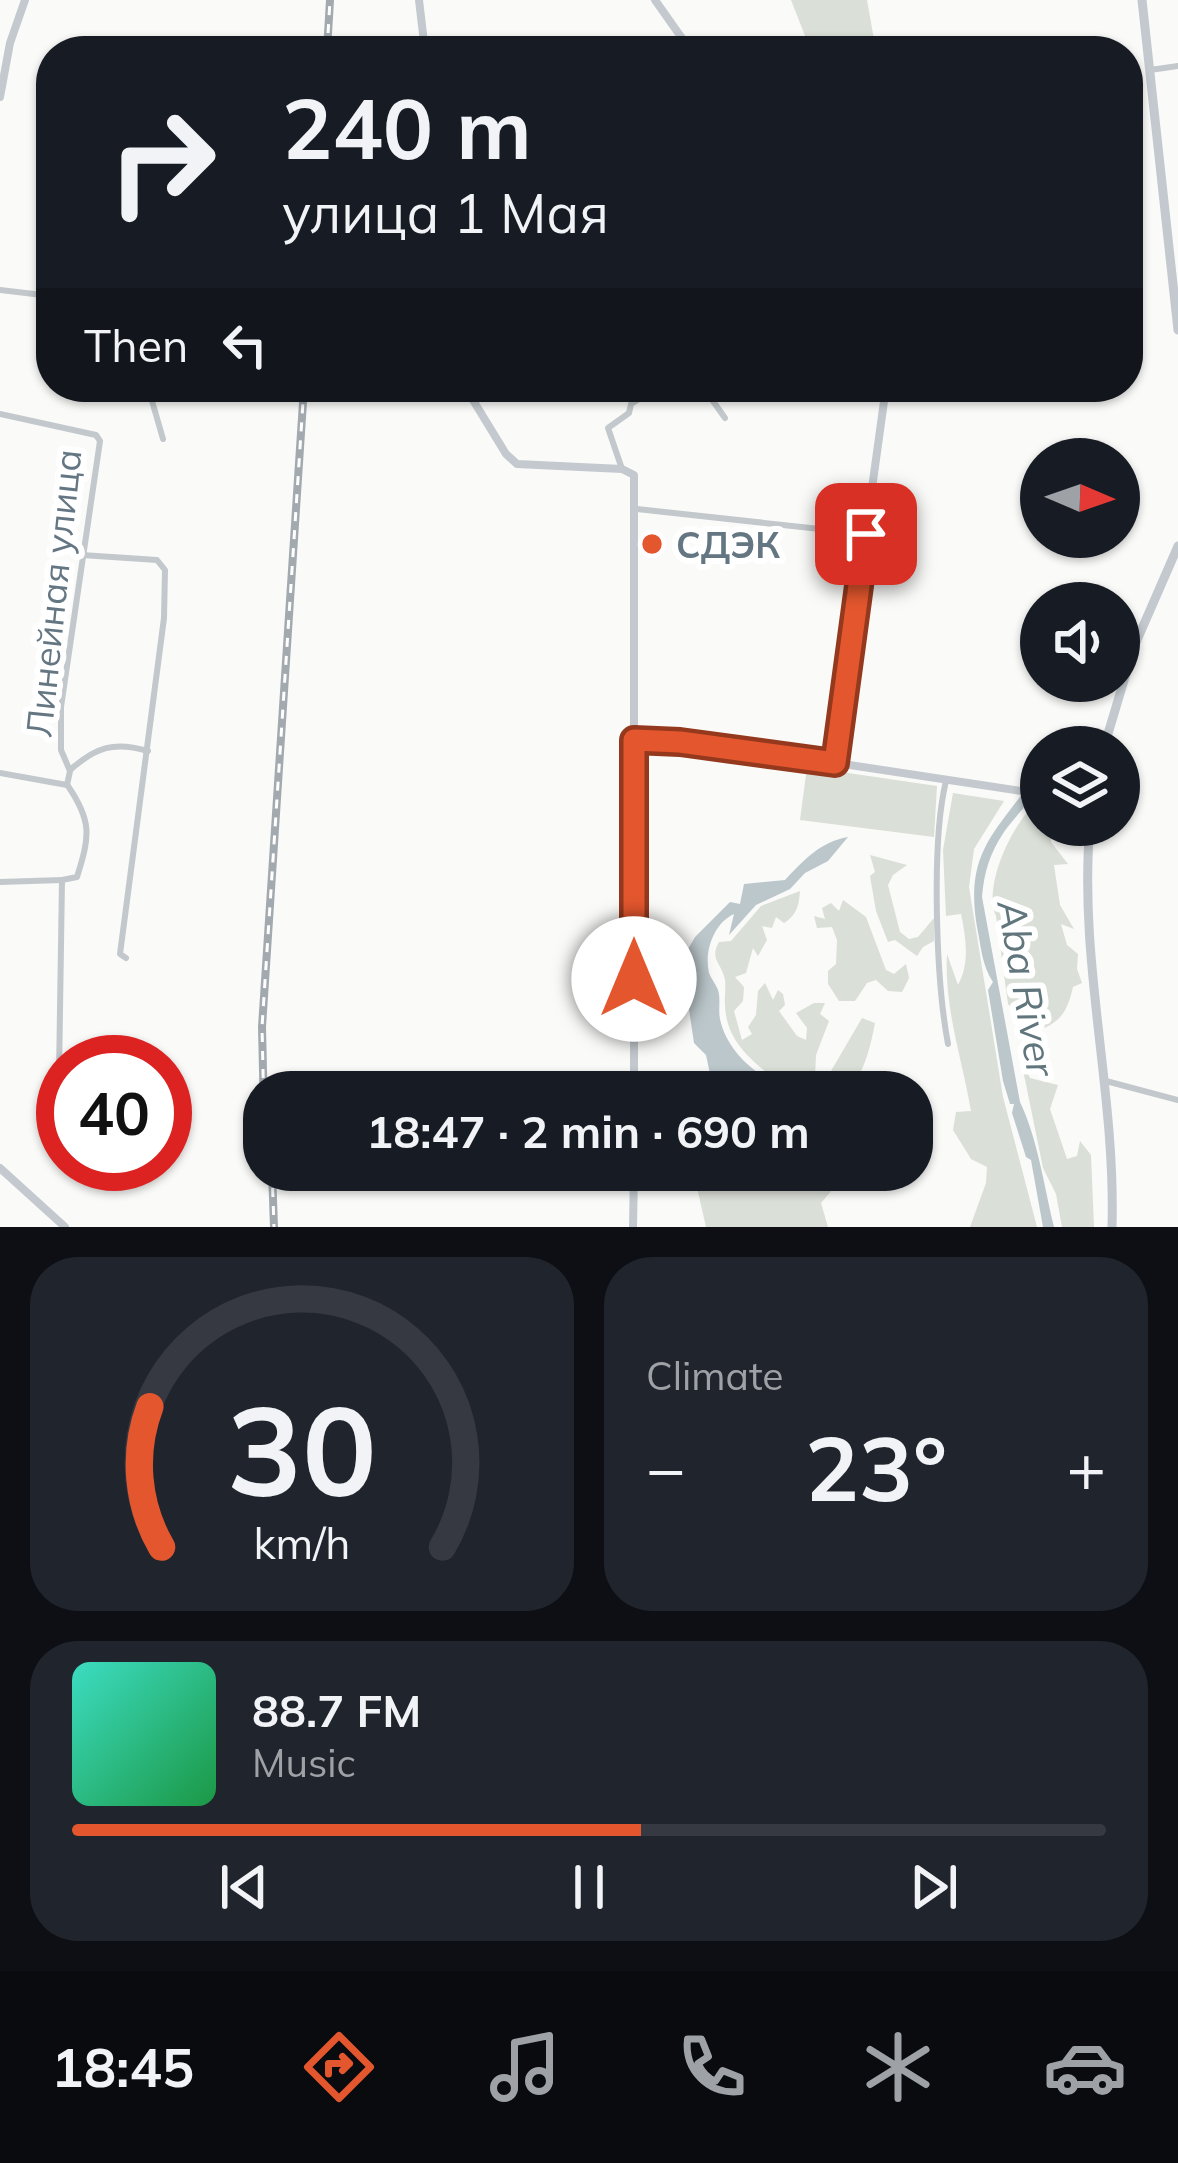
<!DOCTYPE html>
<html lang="en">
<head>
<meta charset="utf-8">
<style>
  :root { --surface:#171b24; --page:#20242c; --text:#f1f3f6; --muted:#9ea1a6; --line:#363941; --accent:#e4572e }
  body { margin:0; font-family:Mulish,sans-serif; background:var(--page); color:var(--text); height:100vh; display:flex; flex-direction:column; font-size:45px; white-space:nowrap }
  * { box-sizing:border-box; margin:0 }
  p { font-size:39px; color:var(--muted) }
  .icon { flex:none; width:66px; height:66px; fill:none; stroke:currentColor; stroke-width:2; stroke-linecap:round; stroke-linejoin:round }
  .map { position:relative; height:1227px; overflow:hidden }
  .drawer { display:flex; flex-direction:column; gap:30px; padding:30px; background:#0d0f14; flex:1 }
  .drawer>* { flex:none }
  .top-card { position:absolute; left:36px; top:36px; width:1107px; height:366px; border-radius:48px; box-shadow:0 3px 9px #0004; background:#171b24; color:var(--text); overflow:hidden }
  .needle { width:78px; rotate:92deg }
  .controls { position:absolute; left:1020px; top:438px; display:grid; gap:24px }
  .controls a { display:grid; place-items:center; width:120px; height:120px; border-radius:50%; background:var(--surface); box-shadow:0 3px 9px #0004; font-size:60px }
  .speed { position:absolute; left:36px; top:1035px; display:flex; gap:24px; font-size:60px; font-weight:700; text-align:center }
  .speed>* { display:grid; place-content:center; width:156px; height:156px; border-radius:50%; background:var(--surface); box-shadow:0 3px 9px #0004; line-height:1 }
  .speed .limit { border:18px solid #d22; background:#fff; color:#111 }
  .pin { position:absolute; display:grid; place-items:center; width:102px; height:102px; color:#fff; margin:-51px; border-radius:24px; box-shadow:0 6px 18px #0006 }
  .me { position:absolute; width:132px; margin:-66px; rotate:0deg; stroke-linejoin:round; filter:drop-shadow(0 0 9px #0008) }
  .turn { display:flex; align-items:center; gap:42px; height:252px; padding:0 48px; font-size:54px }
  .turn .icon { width:156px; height:156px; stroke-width:2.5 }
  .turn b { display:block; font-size:84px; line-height:102px }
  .then { display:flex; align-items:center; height:114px; padding:0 48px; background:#0003; gap:24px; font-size:45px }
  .big { font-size:90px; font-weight:700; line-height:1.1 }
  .drawer .tile { flex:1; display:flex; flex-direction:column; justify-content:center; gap:18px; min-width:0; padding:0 42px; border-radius:48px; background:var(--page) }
  .drawer .dial { align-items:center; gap:0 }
  .dial svg { height:312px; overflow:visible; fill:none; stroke:var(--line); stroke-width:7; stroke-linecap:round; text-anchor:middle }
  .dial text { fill:var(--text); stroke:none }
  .song { display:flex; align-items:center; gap:36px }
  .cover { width:144px; height:144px; border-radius:18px; background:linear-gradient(135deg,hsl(170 70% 55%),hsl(140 70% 35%)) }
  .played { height:12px; border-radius:6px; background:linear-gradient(90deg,var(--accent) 55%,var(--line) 55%) }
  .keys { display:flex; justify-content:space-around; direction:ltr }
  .heat { display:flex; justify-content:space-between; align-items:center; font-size:66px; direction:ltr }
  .drawer .tiles { flex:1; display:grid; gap:30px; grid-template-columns:1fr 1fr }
  .tile:last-child { grid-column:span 2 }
  .trip { position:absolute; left:243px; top:1071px; width:690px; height:120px; border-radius:48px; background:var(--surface); box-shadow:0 3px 9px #0004; font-weight:700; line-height:120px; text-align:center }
  .dock { display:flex; height:192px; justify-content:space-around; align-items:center; background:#090b0e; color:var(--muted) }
  .dock .icon { width:84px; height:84px }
  .dock .selected { color:var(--accent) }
  .dock b { font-size:54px; color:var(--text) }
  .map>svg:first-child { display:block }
  .green { fill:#dadfd7 }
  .water { fill:#bbc7cb }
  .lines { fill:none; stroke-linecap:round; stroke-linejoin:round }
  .street { stroke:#c3c8cc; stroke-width:6 }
  .secondary { stroke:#c3c9ce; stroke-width:8 }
  .primary { stroke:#c3c9ce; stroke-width:9 }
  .rail-casing { stroke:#a2aab0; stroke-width:8 }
  .rail { stroke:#fff; stroke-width:3; stroke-dasharray:9; stroke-linecap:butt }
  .route-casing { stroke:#94391e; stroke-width:30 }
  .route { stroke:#e4572e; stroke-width:21 }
  .poi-dot { fill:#e4572e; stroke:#fff; stroke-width:4.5 }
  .labels { text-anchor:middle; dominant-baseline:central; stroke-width:12; stroke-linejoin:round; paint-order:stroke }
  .poi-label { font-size:36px; font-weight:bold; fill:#657683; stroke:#fff; text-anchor:start }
  .street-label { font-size:36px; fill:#657683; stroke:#fff }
  .water-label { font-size:39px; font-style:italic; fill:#60757c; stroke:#fff }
</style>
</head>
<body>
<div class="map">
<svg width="1178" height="1227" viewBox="0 0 1178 1227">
  <rect width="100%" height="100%" fill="#fafaf8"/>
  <!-- green -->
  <g class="green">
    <polygon points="791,0 867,0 876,51 811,51"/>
    <polygon points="807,767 937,786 934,837 800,820"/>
    <path d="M 953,793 L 1004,801 L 974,849 L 969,887 L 1003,1097 L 1037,1227 L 970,1227 L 986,1183 L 987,1167 L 971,1159 L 953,1130 L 956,1112 L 971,1111 C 962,1058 944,1008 947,954 L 958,985 C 970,963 966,938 961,914 L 946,916 L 943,850 Z"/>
    <path d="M 1041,799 L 1041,825 L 1051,830 L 1051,842 L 1068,864 L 1054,865 L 1060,905 L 1074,929 L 1061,924 L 1067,945 L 1078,954 L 1077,969 L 1082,983 L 1073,987 C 1065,1023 1053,1025 1020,1038 L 1017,1015 L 1008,1004 L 996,916 C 982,885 1015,817 1041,799 Z"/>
    <polygon points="870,855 907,865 893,875 888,885 900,932 909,939 918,937 934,918 934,941 923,947 917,956 895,940 888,942 876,911 870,876 875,872"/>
    <path d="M 800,891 C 799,905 797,915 784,923 L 776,917 L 772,928 L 762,926 L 767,940 L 758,956 L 753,948 L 746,973 L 735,977 L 744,987 L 743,1001 L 734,1011 L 742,1040 L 752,1034 L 748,1027 L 756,1015 L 758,991 L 765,983 L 773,1000 L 778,990 L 783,994 L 785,1005 L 779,1011 L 797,1036 L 806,1040 L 807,1028 L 796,1013 L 814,1003 L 825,1003 L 820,1014 L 829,1021 L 816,1055 L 815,1077 L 824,1083 L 862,1018 L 875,1023 C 870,1048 865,1072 847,1092 L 810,1092 L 808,1086 L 802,1088 L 803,1092 L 775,1092 L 770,1088 L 771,1076 C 747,1057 726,1038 725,1005 C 724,997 727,984 724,976 C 719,961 710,958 719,942 L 731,941 L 761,906 Z"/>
    <polygon points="843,900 866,917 886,970 894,974 906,964 909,978 902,992 888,991 876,980 867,983 855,1001 839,1001 828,984 828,971 836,964 837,940 832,927 817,928 814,916 825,919 822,908 831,903 839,911"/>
    <polygon points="1020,1055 1030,1078 1058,1085 1050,1109 1067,1159 1077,1156 1080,1141 1091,1155 1094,1227 1062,1227 1056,1194 1043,1168"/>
    <polygon points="693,1170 849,1170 821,1203 828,1227 706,1227"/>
  </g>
  <!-- water -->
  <g class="water">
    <path d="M 1041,766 C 1041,796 1020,809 1004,832 C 990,853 984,872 982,897 L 1020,1102 C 1038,1140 1044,1186 1054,1227 L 1043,1227 L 1031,1160 L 1026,1157 L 1012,1113 L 1014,1104 L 1010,1104 L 1003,1081 L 988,990 L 993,982 C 982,966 981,946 977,927 C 963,845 1003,829 1041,766 Z"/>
    <path d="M 848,837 L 828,861 L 805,873 L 790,889 L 756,905 L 729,935 L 734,914 C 714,923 704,951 709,973 C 711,979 716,984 718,990 C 721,999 718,1010 720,1019 C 725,1044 746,1067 767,1078 L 771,1092 L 713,1088 L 706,1055 L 694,1043 L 684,976 L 687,951 L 695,937 L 730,902 L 740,904 L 744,884 L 785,880 C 804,860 820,842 848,837 Z"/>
  </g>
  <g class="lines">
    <!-- street -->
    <g class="street">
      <polyline points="1150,70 1178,66"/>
      <polyline points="0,290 51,296"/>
      <polyline points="148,387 163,439"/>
      <polyline points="703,387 725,418"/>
      <polyline points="0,414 96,435 100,441 61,707 61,750 70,771 67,785 0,773"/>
      <polyline points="622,469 608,428 629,413 631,404 658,387"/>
      <polyline points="637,509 866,534"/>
      <polyline points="82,555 157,560 165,570 164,618 120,954 126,958"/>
      <path d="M 70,770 C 96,747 114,741 148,751"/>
      <path d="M 946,781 C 931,842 936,980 948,1044"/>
      <polyline points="0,882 62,880"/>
      <path d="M 59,1075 L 62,880 L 77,877 C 90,836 92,821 68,786"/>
      <polyline points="1106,1081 1178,1100"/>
    </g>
    <!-- secondary -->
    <g class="secondary">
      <polyline points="419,0 425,51"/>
      <polyline points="655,0 691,51"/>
      <polyline points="0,97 10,43 25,0"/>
      <polyline points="465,387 506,454 517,464 622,469 634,475 634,1092"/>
      <polyline points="634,740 744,749 1041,794"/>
      <polyline points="834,763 886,387"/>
      <polyline points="0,1168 65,1227"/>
      <polyline points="633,1227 634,1170"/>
    </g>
    <!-- primary -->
    <g class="primary">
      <polyline points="1142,0 1178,330"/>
      <polyline points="1104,747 1134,647 1178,546"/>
      <path d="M 1090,825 C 1078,960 1116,1092 1112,1227"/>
    </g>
    <defs>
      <g id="rail">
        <polyline points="327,51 330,0"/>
        <polyline points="264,1114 262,1027 304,387"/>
        <polyline points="272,1170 274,1227"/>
      </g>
    </defs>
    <!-- rail casing -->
    <use href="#rail" class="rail-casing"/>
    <!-- rail -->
    <use href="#rail" class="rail"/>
  </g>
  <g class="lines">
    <defs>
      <polyline id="route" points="634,979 634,740 680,742 835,763 866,534"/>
    </defs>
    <!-- route casing -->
    <use href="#route" class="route-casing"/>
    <!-- route -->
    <use href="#route" class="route"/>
  </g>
  <!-- markers -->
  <circle class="poi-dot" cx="652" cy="544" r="12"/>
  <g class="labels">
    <!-- poi labels -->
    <g class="poi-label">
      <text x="676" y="544">СДЭК</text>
    </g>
    <!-- street labels -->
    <g class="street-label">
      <text transform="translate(53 593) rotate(-84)">Линейная улица</text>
    </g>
    <!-- water labels -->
    <g class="water-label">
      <text transform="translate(1027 988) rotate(80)">Aba River</text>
    </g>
  </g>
</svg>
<div class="controls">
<a><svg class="needle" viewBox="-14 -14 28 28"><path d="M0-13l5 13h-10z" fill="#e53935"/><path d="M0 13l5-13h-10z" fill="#9ea1a6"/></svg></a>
<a><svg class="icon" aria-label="sound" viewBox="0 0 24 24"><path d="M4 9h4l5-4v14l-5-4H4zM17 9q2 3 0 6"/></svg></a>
<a><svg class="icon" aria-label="layers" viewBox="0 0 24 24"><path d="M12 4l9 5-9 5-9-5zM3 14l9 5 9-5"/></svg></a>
</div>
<div class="speed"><div class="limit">40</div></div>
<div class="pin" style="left:866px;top:534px;background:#d93025"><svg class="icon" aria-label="arrive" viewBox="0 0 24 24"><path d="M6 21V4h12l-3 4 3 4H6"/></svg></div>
<svg class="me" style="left:634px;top:979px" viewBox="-20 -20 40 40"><circle r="19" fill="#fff"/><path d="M0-13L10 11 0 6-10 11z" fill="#e4572e"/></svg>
<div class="trip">18:47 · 2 min · 690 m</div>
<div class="top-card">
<div class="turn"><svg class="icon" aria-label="right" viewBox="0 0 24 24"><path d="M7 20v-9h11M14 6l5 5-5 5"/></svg><div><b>240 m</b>улица 1 Мая</div></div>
<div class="then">Then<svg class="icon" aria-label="left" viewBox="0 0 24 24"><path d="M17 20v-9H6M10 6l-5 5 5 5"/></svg></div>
</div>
</div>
<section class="drawer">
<div class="tiles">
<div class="tile dial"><svg viewBox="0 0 100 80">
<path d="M14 69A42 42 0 1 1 86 69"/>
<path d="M14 69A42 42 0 0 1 11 33" stroke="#e4572e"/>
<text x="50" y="56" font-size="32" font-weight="700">30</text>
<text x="50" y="72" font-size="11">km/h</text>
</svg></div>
<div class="tile"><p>Climate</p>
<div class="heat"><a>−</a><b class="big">23°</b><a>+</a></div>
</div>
<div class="tile">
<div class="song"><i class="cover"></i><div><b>88.7 FM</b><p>Music</p></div></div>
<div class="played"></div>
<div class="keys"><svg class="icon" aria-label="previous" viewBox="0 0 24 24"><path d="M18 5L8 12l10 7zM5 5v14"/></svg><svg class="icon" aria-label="pause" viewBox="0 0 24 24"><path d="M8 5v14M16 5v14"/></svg><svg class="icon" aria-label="next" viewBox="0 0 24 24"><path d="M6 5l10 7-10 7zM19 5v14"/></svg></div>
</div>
</div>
</section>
<nav class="dock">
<b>18:45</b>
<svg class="icon selected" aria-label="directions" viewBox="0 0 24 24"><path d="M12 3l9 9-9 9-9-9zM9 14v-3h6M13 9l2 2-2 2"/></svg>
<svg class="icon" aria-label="music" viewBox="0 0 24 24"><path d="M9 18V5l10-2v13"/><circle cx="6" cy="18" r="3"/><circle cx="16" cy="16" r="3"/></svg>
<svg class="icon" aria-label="phone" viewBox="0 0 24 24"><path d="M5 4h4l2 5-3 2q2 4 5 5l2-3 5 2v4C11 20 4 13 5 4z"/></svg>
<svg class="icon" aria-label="climate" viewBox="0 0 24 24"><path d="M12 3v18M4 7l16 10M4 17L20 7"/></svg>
<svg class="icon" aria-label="car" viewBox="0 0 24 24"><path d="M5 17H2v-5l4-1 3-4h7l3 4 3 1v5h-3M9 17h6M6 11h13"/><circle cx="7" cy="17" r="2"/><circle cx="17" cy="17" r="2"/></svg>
</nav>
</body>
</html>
